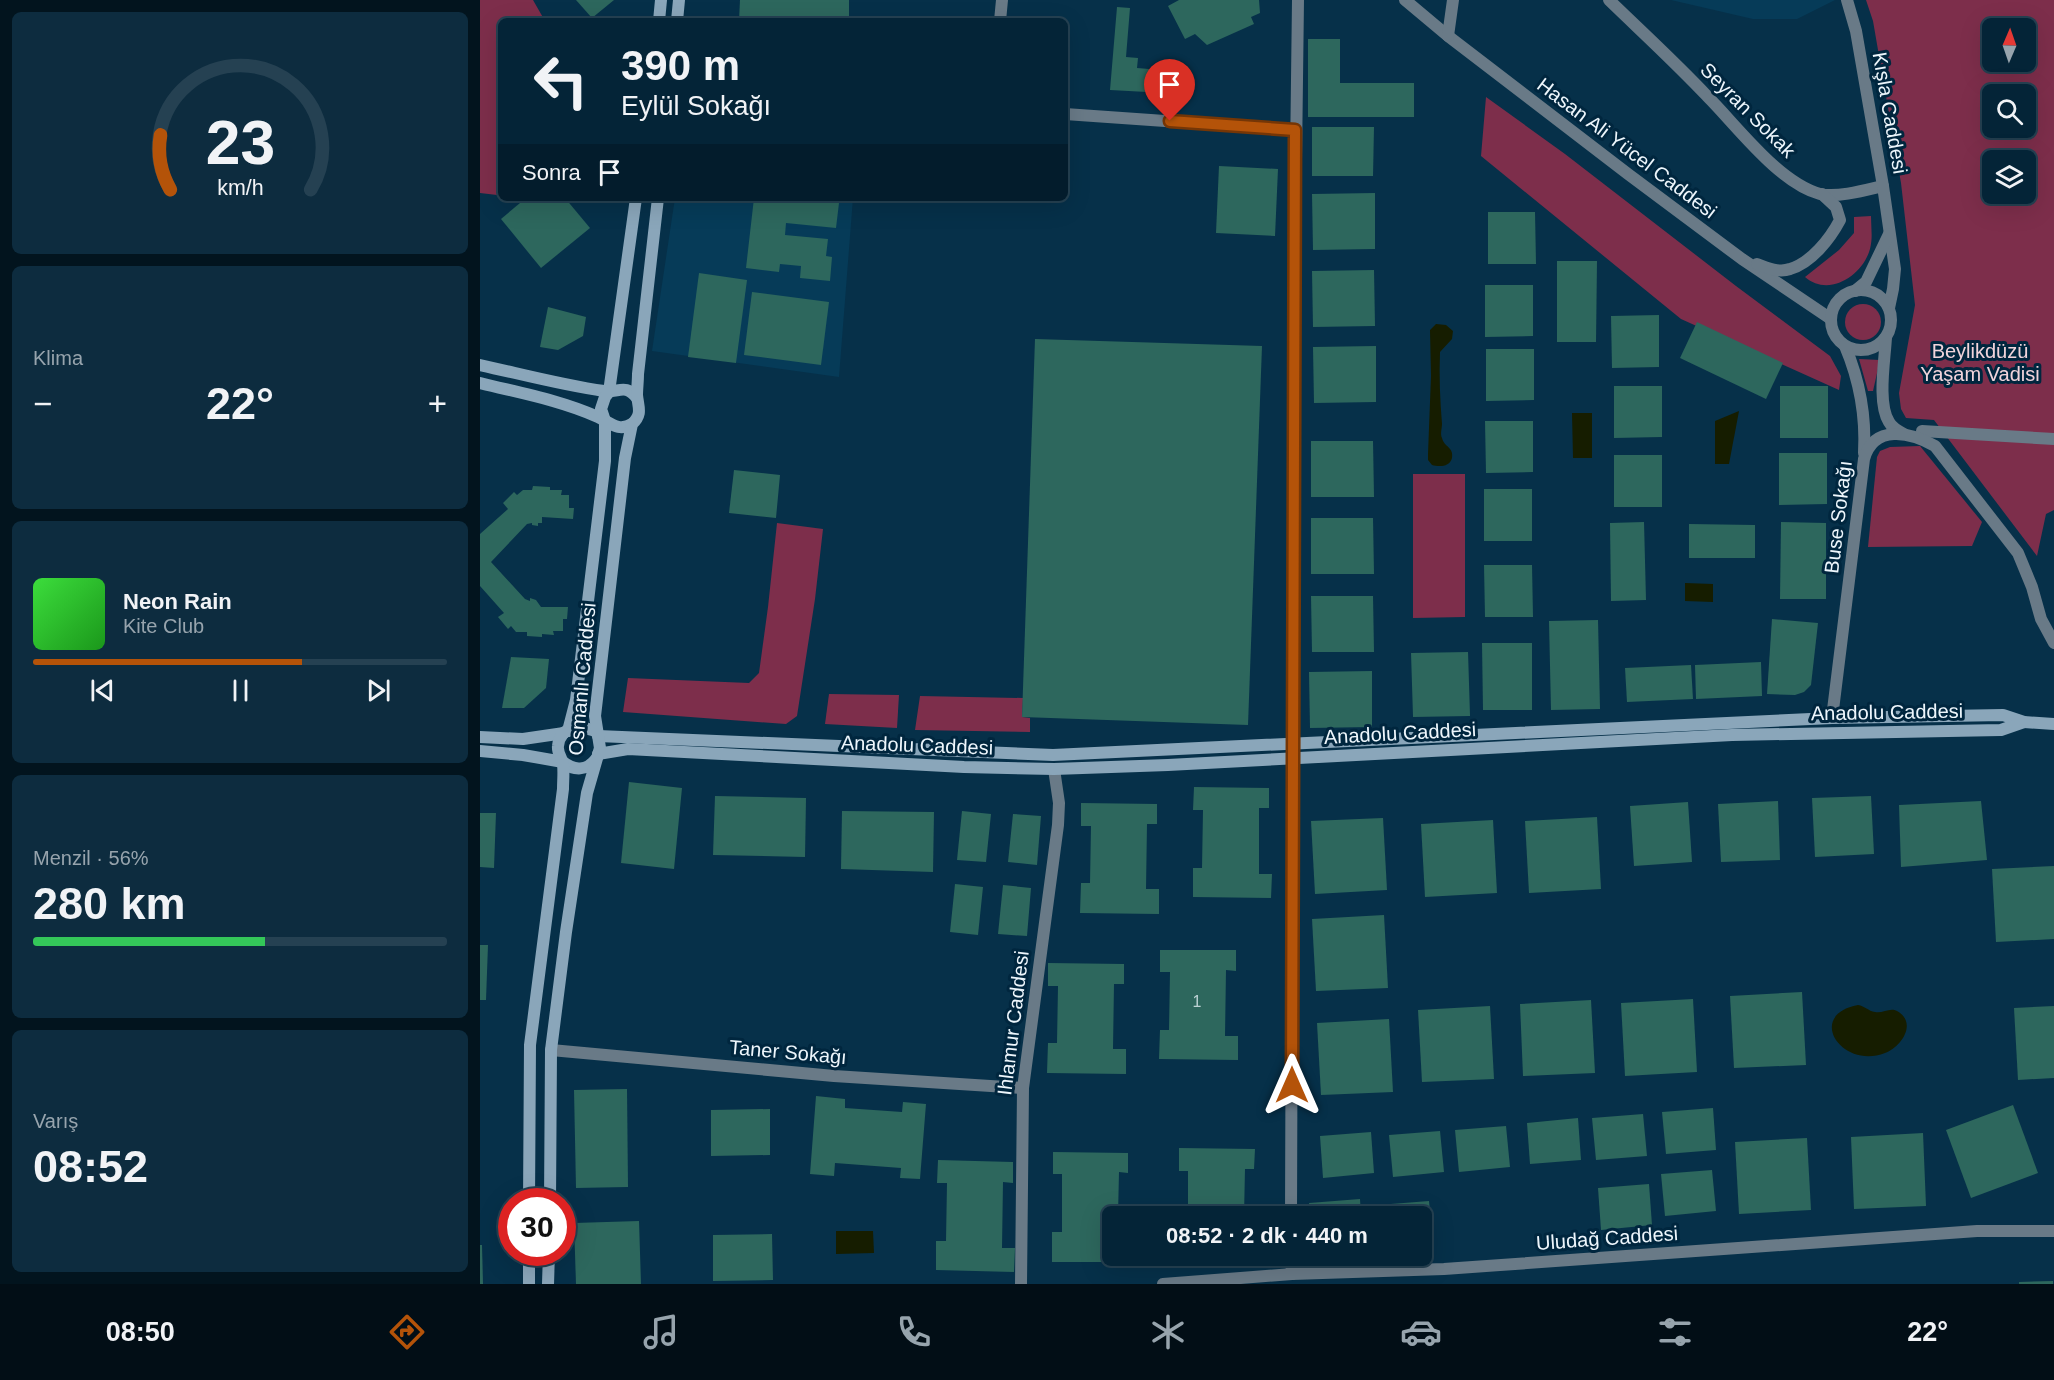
<!DOCTYPE html>
<html lang="tr">
<head>
<meta charset="utf-8">
<style>
  :root { --surface:#042437; --page:#0d2c3f; --text:#f1f3f6; --muted:#97a4ad; --line:#254152; --accent:#b45309 }
  body { margin:0; font-family:Arial,sans-serif; background:var(--page); color:var(--text); height:100vh; display:flex; flex-direction:column; font-size:22px; white-space:nowrap }
  * { box-sizing:border-box; margin:0 }
  p { font-size:20px; color:var(--muted) }
  .icon { flex:none; width:33px; height:33px; fill:none; stroke:currentColor; stroke-width:2; stroke-linecap:round; stroke-linejoin:round }
  .map { position:relative; flex:1; overflow:hidden }
  .details { display:flex; flex-direction:column; gap:12px; padding:12px; background:#02141e; width:480px }
  .details>* { flex:none }
  .banner { position:absolute; left:18px; top:18px; width:570px; height:183px; border-radius:9px; box-shadow:0 6px 24px #0002,0 0 0 2px var(--line); background:#042437; color:var(--text); overflow:hidden }
  .needle { width:39px; rotate:2deg }
  .controls { position:absolute; left:1502px; top:18px; display:grid; gap:12px }
  .controls a { display:grid; place-items:center; width:54px; height:54px; border-radius:9px; background:var(--surface); box-shadow:0 6px 24px #0002,0 0 0 2px var(--line); font-size:30px }
  .speed { position:absolute; left:18px; top:1188px; display:flex; gap:12px; font-size:30px; font-weight:700; text-align:center }
  .speed>* { display:grid; place-content:center; width:78px; height:78px; border-radius:50%; background:var(--surface); box-shadow:0 6px 24px #0002,0 0 0 2px var(--line); line-height:1 }
  .speed .limit { border:9px solid #d22; background:#fff; color:#111 }
  .pin { position:absolute; display:grid; place-items:center; width:51px; height:51px; color:#fff; margin:-62px -26px; border-radius:50% 50% 50% 0; rotate:-45deg; box-shadow:0 0 6px #0007 }
  .pin .icon { rotate:45deg }
  .me { position:absolute; width:66px; margin:-33px; rotate:0deg; stroke-linejoin:round; filter:drop-shadow(0 0 4px #0008) }
  .turn { display:flex; align-items:center; gap:21px; height:126px; padding:0 24px; font-size:27px }
  .turn .icon { width:78px; height:78px; stroke-width:2.5 }
  .turn b { display:block; font-size:42px; line-height:51px }
  .then { display:flex; align-items:center; height:57px; padding:0 24px; background:#0003; gap:12px; font-size:22px }
  .big { font-size:45px; font-weight:800; line-height:1.1 }
  .details .widget { flex:1; display:flex; flex-direction:column; justify-content:center; gap:9px; min-width:0; padding:0 21px; border-radius:9px; background:var(--page) }
  .details .dial { align-items:center; gap:0 }
  .dial svg { height:156px; overflow:visible; fill:none; stroke:var(--line); stroke-width:7; stroke-linecap:round; text-anchor:middle }
  .dial text { fill:var(--text); stroke:none }
  .song { display:flex; align-items:center; gap:18px }
  .cover { width:72px; height:72px; border-radius:9px; background:linear-gradient(135deg,hsl(120 70% 55%),hsl(120 70% 35%)) }
  .played { height:6px; border-radius:3px; background:linear-gradient(90deg,var(--accent) 65%,var(--line) 65%) }
  .keys { display:flex; justify-content:space-around; direction:ltr }
  .heat { display:flex; justify-content:space-between; align-items:center; font-size:33px; direction:ltr }
  .charge { height:9px; border-radius:4px; background:linear-gradient(90deg,#34c759 56%,var(--line) 0) }
  .trip { position:absolute; left:622px; top:1206px; width:330px; height:60px; border-radius:9px; background:var(--surface); box-shadow:0 6px 24px #0002,0 0 0 2px var(--line); font-weight:800; line-height:60px; text-align:center }
  .tabs { display:flex; height:96px; justify-content:space-around; align-items:center; background:#020e16; color:var(--muted) }
  .tabs .icon { width:42px; height:42px }
  .tabs .selected { color:var(--accent) }
  .tabs b { font-size:27px; color:var(--text) }
  main { display:flex; flex:1; min-height:0 }
  .map>svg:first-child { display:block }
  .built { fill:#063b58 }
  .green { fill:#7d2e4b; fill-rule:evenodd }
  .water { fill:#161d00 }
  .building { fill:#2d675d }
  .lines { fill:none; stroke-linecap:round; stroke-linejoin:round }
  .street { stroke:#697a87; stroke-width:12 }
  .secondary { stroke:#8aa6ba; stroke-width:12 }
  .route-casing { stroke:#753606; stroke-width:15 }
  .route { stroke:#b45309; stroke-width:10 }
  .labels { text-anchor:middle; dominant-baseline:central; stroke-width:6; stroke-linejoin:round; paint-order:stroke }
  .number-label { font-size:16px; fill:#bdd2d4 }
  .street-label { font-size:20px; fill:#edf6fc; stroke:#00263e }
  .park-label { font-size:20px; fill:#f1d4db; stroke:#00263e }
</style>
</head>
<body>
<main>
<section class="details">
<div class="widget dial"><svg viewBox="0 0 100 80">
<path d="M14 69A42 42 0 1 1 86 69"/>
<path d="M14 69A42 42 0 0 1 9 41" stroke="#b45309"/>
<text x="50" y="56" font-size="32" font-weight="700">23</text>
<text x="50" y="72" font-size="11">km/h</text>
</svg></div>
<div class="widget"><p>Klima</p>
<div class="heat"><a>−</a><b class="big">22°</b><a>+</a></div>
</div>
<div class="widget">
<div class="song"><i class="cover"></i><div><b>Neon Rain</b><p>Kite Club</p></div></div>
<div class="played"></div>
<div class="keys"><svg class="icon" aria-label="previous" viewBox="0 0 24 24"><path d="M18 5L8 12l10 7zM5 5v14"/></svg><svg class="icon" aria-label="pause" viewBox="0 0 24 24"><path d="M8 5v14M16 5v14"/></svg><svg class="icon" aria-label="next" viewBox="0 0 24 24"><path d="M6 5l10 7-10 7zM19 5v14"/></svg></div>
</div>
<div class="widget"><p>Menzil · 56%</p><b class="big">280 km</b><div class="charge"></div></div>
<div class="widget"><p>Varış</p><b class="big">08:52</b></div>
</section>
<div class="map">
<svg width="1574" height="1284" viewBox="0 0 1574 1284">
  <rect width="100%" height="100%" fill="#063049"/>
  <!-- built -->
  <g class="built">
    <polygon points="1191,0 1355,0 1317,19 1273,19"/>
    <polygon points="195,198 373,198 359,377 172,351"/>
  </g>
  <!-- green -->
  <g class="green">
    <polygon points="0,0 53,0 65,21 21,21 21,193 17,195 0,193"/>
    <path d="M 1386,0 L 1574,0 L 1574,510 L 1566,514 L 1557,556 L 1454,420 L 1426,418 L 1421,409 L 1419,393 L 1435,305 L 1421,183 L 1393,21 ZM 1512,28 L 1545,28 L 1545,62 L 1512,62 ZM 1512,94 L 1545,94 L 1545,128 L 1512,128 ZM 1512,160 L 1545,160 L 1545,194 L 1512,194 Z"/>
    <polygon points="1006,97 1085,154 1256,286 1350,356 1361,376 1359,390 1201,319 1001,156"/>
    <path d="M 1391,216 C 1391,227 1393,238 1390,249 C 1383,275 1349,298 1325,277 L 1359,250 L 1374,233 L 1374,217 Z"/>
    <circle cx="1383" cy="322" r="18"/>
    <polygon points="1379,359 1400,360 1393,391 1388,391"/>
    <polygon points="1440,446 1502,522 1492,546 1388,547 1397,457 1400,451 1410,447"/>
    <polygon points="933,474 985,474 985,617 933,618"/>
    <polygon points="297,523 343,529 335,599 317,716 306,724 143,712 148,678 269,683 279,673 288,607"/>
    <polygon points="349,694 419,695 417,728 345,724"/>
    <polygon points="440,696 543,698 542,717 550,718 550,732 435,730"/>
  </g>
  <!-- water -->
  <g class="water">
    <path d="M 956,324 L 966,325 L 973,331 L 972,339 L 960,352 C 959,376 960,400 962,424 C 962,428 960,434 962,438 C 964,447 974,447 972,458 C 970,467 959,467 952,465 L 948,460 L 948,454 L 951,376 L 950,330 Z"/>
    <polygon points="1259,411 1249,464 1235,464 1235,421"/>
    <polygon points="1092,413 1112,413 1112,458 1093,458"/>
    <polygon points="1205,583 1233,584 1233,602 1205,601"/>
    <path d="M 1378,1005 C 1385,1006 1388,1011 1395,1012 C 1402,1014 1410,1007 1417,1011 C 1438,1023 1421,1047 1405,1053 C 1362,1070 1325,1015 1378,1005 Z"/>
    <polygon points="356,1231 393,1231 394,1253 356,1254"/>
  </g>
  <!-- building -->
  <g class="building">
    <polygon points="96,0 134,0 112,18"/>
    <polygon points="260,0 369,0 369,21 259,21"/>
    <polygon points="699,0 779,0 780,13 771,17 774,24 727,45 715,34 705,39 688,6"/>
    <polygon points="637,7 650,8 646,57 658,58 657,68 669,69 667,92 630,90"/>
    <polygon points="828,39 860,39 860,83 934,83 934,117 828,117"/>
    <polygon points="832,127 894,127 893,176 832,176"/>
    <polygon points="739,166 798,169 795,236 736,233"/>
    <polygon points="895,193 895,249 833,250 832,194"/>
    <polygon points="46,198 85,198 110,228 61,268 21,219"/>
    <polygon points="274,198 353,198 352,202 359,203 356,228 306,223 305,235 348,239 346,256 352,257 350,281 320,278 321,266 300,264 299,272 266,268"/>
    <polygon points="1008,212 1055,212 1056,264 1008,264"/>
    <polygon points="1077,261 1117,261 1116,342 1077,342"/>
    <polygon points="894,270 895,326 833,327 832,271"/>
    <polygon points="219,273 267,280 256,363 208,357"/>
    <polygon points="1005,285 1053,285 1053,336 1005,337"/>
    <polygon points="272,292 349,302 341,365 264,355"/>
    <polygon points="68,307 106,317 103,336 78,350 60,347"/>
    <polygon points="1179,315 1179,367 1132,368 1131,316"/>
    <polygon points="1217,322 1303,363 1286,399 1200,358"/>
    <polygon points="555,339 782,346 768,725 542,717"/>
    <polygon points="896,346 896,402 834,403 833,347"/>
    <polygon points="1006,349 1054,349 1054,400 1006,401"/>
    <polygon points="1134,386 1182,386 1182,437 1134,438"/>
    <rect x="1300" y="386" width="48" height="52"/>
    <polygon points="1005,421 1053,421 1053,472 1006,473"/>
    <polygon points="831,441 893,441 894,497 831,497"/>
    <polygon points="1299,453 1347,453 1347,504 1299,505"/>
    <rect x="1134" y="455" width="48" height="52"/>
    <polygon points="254,470 300,475 296,518 249,513"/>
    <polygon points="53,486 70,487 70,490 82,490 81,495 89,495 89,508 94,508 93,519 62,517 62,523 58,523 58,526 52,525 52,523 47,524 11,562 45,599 50,601 50,598 56,600 61,607 88,607 87,619 83,619 83,631 73,631 74,635 62,634 62,637 47,636 47,632 36,632 31,626 28,629 18,617 24,613 0,586 0,534 28,509 23,503 34,492 37,495 43,490 52,490"/>
    <rect x="1004" y="489" width="48" height="52"/>
    <polygon points="831,518 893,518 894,574 831,574"/>
    <polygon points="1164,522 1166,600 1131,601 1130,523"/>
    <polygon points="1301,522 1346,523 1346,599 1300,599"/>
    <polygon points="1209,524 1275,525 1275,558 1209,558"/>
    <polygon points="1004,565 1052,565 1053,617 1005,617"/>
    <polygon points="831,596 893,596 894,652 832,652"/>
    <polygon points="1292,619 1338,623 1331,685 1324,692 1315,695 1287,694"/>
    <polygon points="1118,620 1120,709 1071,710 1069,621"/>
    <polygon points="1002,643 1052,643 1052,710 1003,710"/>
    <polygon points="988,652 990,716 933,717 931,653"/>
    <polygon points="31,657 69,659 66,688 44,708 22,708"/>
    <polygon points="1281,662 1282,696 1216,699 1215,665"/>
    <polygon points="1211,665 1213,699 1147,702 1145,668"/>
    <polygon points="892,671 892,727 830,728 829,672"/>
    <polygon points="149,782 202,788 194,869 141,863"/>
    <polygon points="714,787 789,788 789,808 779,808 779,874 792,874 791,898 713,897 713,868 722,868 723,810 713,810"/>
    <polygon points="235,796 326,798 325,857 233,855"/>
    <polygon points="1391,796 1394,854 1335,857 1332,798"/>
    <polygon points="1298,801 1300,860 1241,862 1238,804"/>
    <polygon points="1501,801 1507,860 1421,867 1419,805"/>
    <polygon points="1208,802 1212,862 1154,866 1150,806"/>
    <polygon points="601,803 677,804 677,824 667,824 666,889 679,889 679,914 600,913 601,883 610,883 611,826 601,826"/>
    <polygon points="362,811 454,812 453,872 361,869"/>
    <polygon points="482,811 511,814 506,862 477,860"/>
    <polygon points="0,813 16,813 14,868 0,867"/>
    <polygon points="533,814 561,816 557,865 528,862"/>
    <polygon points="1117,817 1121,889 1049,893 1045,821"/>
    <polygon points="903,818 907,890 835,894 831,821"/>
    <polygon points="1013,820 1017,893 945,897 941,824"/>
    <polygon points="1574,866 1574,939 1516,942 1512,869"/>
    <polygon points="475,884 503,887 498,935 470,932"/>
    <polygon points="523,885 551,888 547,936 518,934"/>
    <polygon points="904,915 908,988 836,991 832,919"/>
    <polygon points="0,945 8,945 6,1000 0,1000"/>
    <polygon points="680,950 756,950 756,971 746,970 745,1036 758,1036 758,1060 679,1059 680,1030 689,1030 690,972 680,972"/>
    <polygon points="568,963 644,964 644,984 634,984 633,1049 646,1049 646,1074 567,1073 568,1043 577,1043 578,986 568,986"/>
    <polygon points="1322,992 1326,1065 1254,1068 1250,996"/>
    <polygon points="1213,999 1217,1072 1145,1076 1141,1003"/>
    <polygon points="1111,1000 1115,1073 1043,1076 1040,1004"/>
    <polygon points="1010,1006 1014,1079 942,1082 938,1010"/>
    <polygon points="1574,1006 1574,1078 1538,1080 1534,1008"/>
    <polygon points="909,1019 913,1092 841,1095 837,1023"/>
    <polygon points="147,1089 148,1187 96,1188 94,1090"/>
    <polygon points="336,1096 365,1099 365,1108 422,1112 423,1102 446,1104 440,1179 420,1178 421,1168 355,1163 354,1176 330,1174"/>
    <polygon points="1533,1105 1558,1173 1491,1198 1466,1130"/>
    <polygon points="1233,1108 1236,1150 1186,1154 1182,1112"/>
    <polygon points="290,1109 290,1155 231,1156 231,1110"/>
    <polygon points="1163,1114 1167,1156 1116,1160 1112,1118"/>
    <polygon points="1098,1118 1101,1160 1050,1164 1047,1123"/>
    <polygon points="1026,1126 1030,1167 979,1172 975,1130"/>
    <polygon points="960,1131 964,1172 913,1177 909,1135"/>
    <polygon points="891,1132 894,1173 843,1178 840,1136"/>
    <polygon points="1443,1133 1446,1206 1374,1209 1371,1137"/>
    <polygon points="1327,1138 1331,1210 1259,1214 1255,1142"/>
    <polygon points="699,1148 775,1149 774,1169 765,1169 764,1216 708,1216 708,1171 699,1171"/>
    <polygon points="573,1152 648,1153 648,1173 639,1172 638,1216 633,1216 633,1256 651,1256 651,1262 572,1262 572,1232 582,1232 582,1174 573,1174"/>
    <polygon points="458,1160 533,1162 533,1183 523,1182 522,1248 535,1248 534,1272 456,1270 456,1241 466,1241 467,1183 457,1183"/>
    <polygon points="1232,1170 1236,1211 1185,1216 1181,1174"/>
    <polygon points="1169,1184 1172,1225 1121,1230 1118,1188"/>
    <polygon points="880,1199 881,1216 830,1216 829,1203"/>
    <polygon points="949,1201 953,1242 942,1243 942,1216 899,1216 898,1205"/>
    <polygon points="159,1221 161,1284 96,1284 94,1223"/>
    <polygon points="292,1234 293,1280 233,1281 233,1235"/>
    <polygon points="0,1245 2,1245 3,1284 0,1284"/>
    <polygon points="698,1256 777,1256 777,1259 698,1258"/>
    <polygon points="1573,1281 1573,1284 1539,1284 1539,1282"/>
  </g>
  <g class="lines">
    <!-- street -->
    <g class="street">
      <polyline points="925,0 968,36 1148,174 1262,259 1351,319"/>
      <path d="M 1129,0 C 1162,32 1196,63 1227,96 C 1258,127 1298,182 1340,194 C 1357,198 1386,190 1403,186"/>
      <polyline points="1367,0 1376,31 1403,186 1415,269 1413,289 1409,308"/>
      <polyline points="520,21 522,0"/>
      <polyline points="968,36 973,0"/>
      <polyline points="585,114 815,130"/>
      <path d="M 1277,264 C 1287,268 1299,273 1310,269 C 1331,263 1350,239 1360,220 L 1356,207 L 1342,194"/>
      <circle cx="1381" cy="320" r="30"/>
      <polyline points="1375,291 1386,282 1409,234"/>
      <path d="M 1406,337 C 1405,359 1397,403 1409,422 C 1412,428 1418,431 1424,434"/>
      <path d="M 1365,346 C 1379,379 1386,417 1384,453"/>
      <polyline points="1442,431 1574,439"/>
      <path d="M 1352,718 L 1384,459 C 1394,424 1430,432 1455,446 L 1538,553 L 1552,587 L 1561,619 L 1574,643"/>
      <polyline points="71,1050 354,1076 543,1088"/>
      <polyline points="811,1216 814,318 818,0"/>
      <polyline points="811,1256 812,1274"/>
      <polyline points="541,1284 543,1088 578,825 579,803 574,769"/>
      <polyline points="683,1284 812,1274 964,1269 1497,1231 1574,1231"/>
    </g>
    <!-- secondary -->
    <g class="secondary">
      <polyline points="179,21 181,0"/>
      <polyline points="197,21 199,0"/>
      <path d="M 0,365 C 41,374 82,385 124,391 C 139,393 145,383 157,398"/>
      <path d="M 0,383 C 40,393 80,400 118,417 C 131,423 138,432 152,424"/>
      <polyline points="88,731 96,700 125,461 125,421 121,409 125,397 129,392 156,198"/>
      <polyline points="118,736 573,755 1352,718 1523,715 1544,722 1574,724"/>
      <polyline points="0,737 43,739 84,733"/>
      <path d="M 0,751 L 43,755 L 83,762 C 94,771 107,771 116,759"/>
      <polyline points="118,754 148,749 484,767 574,769 688,765 1252,735 1521,730 1544,722"/>
      <path d="M 49,1202 L 50,1045 L 83,789 C 83,781 84,772 83,764 C 82,758 77,753 78,746 C 80,725 102,725 117,732"/>
      <path d="M 70,1202 L 71,1050 L 86,932 L 107,793 L 120,748 L 115,716 L 145,458 L 152,424 C 163,414 158,407 157,395 C 157,389 158,381 158,374 L 178,198"/>
      <polyline points="49,1284 49,1252"/>
      <polyline points="68,1284 69,1252"/>
    </g>
  </g>
  <g class="lines">
    <defs>
      <polyline id="route" points="690,121 815,130 812,1085"/>
    </defs>
    <!-- route casing -->
    <use href="#route" class="route-casing"/>
    <!-- route -->
    <use href="#route" class="route"/>
  </g>
  <g class="labels">
    <!-- number labels -->
    <g class="number-label">
      <text x="717" y="1001">1</text>
    </g>
    <!-- street labels -->
    <g class="street-label">
      <text transform="translate(1268 110) rotate(45)">Seyran Sokak</text>
      <text transform="translate(1410 113) rotate(80)">Kışla Caddesi</text>
      <text transform="translate(1147 148) rotate(37)">Hasan Ali Yücel Caddesi</text>
      <text transform="translate(1358 517) rotate(-83)">Buse Sokağı</text>
      <text transform="translate(102 679) rotate(-85)">Osmanlı Caddesi</text>
      <text transform="translate(1407 712) rotate(-1)">Anadolu Caddesi</text>
      <text transform="translate(920 733) rotate(-3)">Anadolu Caddesi</text>
      <text transform="translate(437 745) rotate(2)">Anadolu Caddesi</text>
      <text transform="translate(533 1023) rotate(-83)">Ihlamur Caddesi</text>
      <text transform="translate(308 1052) rotate(5)">Taner Sokağı</text>
      <text transform="translate(1127 1238) rotate(-4)">Uludağ Caddesi</text>
    </g>
    <!-- park labels -->
    <g class="park-label">
      <text x="1500" y="351">Beylikdüzü<tspan x="1500" dy="23">Yaşam Vadisi</tspan></text>
    </g>
  </g>
</svg>
<div class="controls">
<a><svg class="needle" viewBox="-14 -14 28 28"><path d="M0-13l5 13h-10z" fill="#e53935"/><path d="M0 13l5-13h-10z" fill="#97a4ad"/></svg></a>
<a><svg class="icon" aria-label="search" viewBox="0 0 24 24"><circle cx="10" cy="10" r="6"/><path d="M15 15l6 6"/></svg></a>
<a><svg class="icon" aria-label="layers" viewBox="0 0 24 24"><path d="M12 4l9 5-9 5-9-5zM3 14l9 5 9-5"/></svg></a>
</div>
<div class="speed"><div class="limit">30</div></div>
<div class="pin" style="left:690px;top:121px;background:#d93025"><svg class="icon" aria-label="arrive" viewBox="0 0 24 24"><path d="M6 21V4h12l-3 4 3 4H6"/></svg></div>
<svg class="me" style="left:812px;top:1085px" viewBox="-20 -20 40 40"><path d="M0-17L14 15 0 8-14 15z" fill="#b45309" stroke="#fff" stroke-width="4"/></svg>
<div class="trip">08:52 · 2 dk · 440 m</div>
<div class="banner">
<div class="turn"><svg class="icon" aria-label="left" viewBox="0 0 24 24"><path d="M17 20v-9H6M10 6l-5 5 5 5"/></svg><div><b>390 m</b>Eylül Sokağı</div></div>
<div class="then">Sonra<svg class="icon" aria-label="arrive" viewBox="0 0 24 24"><path d="M6 21V4h12l-3 4 3 4H6"/></svg></div>
</div>
</div>
</main>
<nav class="tabs">
<b>08:50</b>
<svg class="icon selected" aria-label="directions" viewBox="0 0 24 24"><path d="M12 3l9 9-9 9-9-9zM9 14v-3h6M13 9l2 2-2 2"/></svg>
<svg class="icon" aria-label="music" viewBox="0 0 24 24"><path d="M9 18V5l10-2v13"/><circle cx="6" cy="18" r="3"/><circle cx="16" cy="16" r="3"/></svg>
<svg class="icon" aria-label="phone" viewBox="0 0 24 24"><path d="M5 4h4l2 5-3 2q2 4 5 5l2-3 5 2v4C11 20 4 13 5 4z"/></svg>
<svg class="icon" aria-label="climate" viewBox="0 0 24 24"><path d="M12 3v18M4 7l16 10M4 17L20 7"/></svg>
<svg class="icon" aria-label="car" viewBox="0 0 24 24"><path d="M5 17H2v-5l4-1 3-4h7l3 4 3 1v5h-3M9 17h6M6 11h13"/><circle cx="7" cy="17" r="2"/><circle cx="17" cy="17" r="2"/></svg>
<svg class="icon" aria-label="filters" viewBox="0 0 24 24"><path d="M4 7h16M4 17h16"/><circle cx="9" cy="7" r="2"/><circle cx="15" cy="17" r="2"/></svg>
<b>22°</b>
</nav>
</body>
</html>
